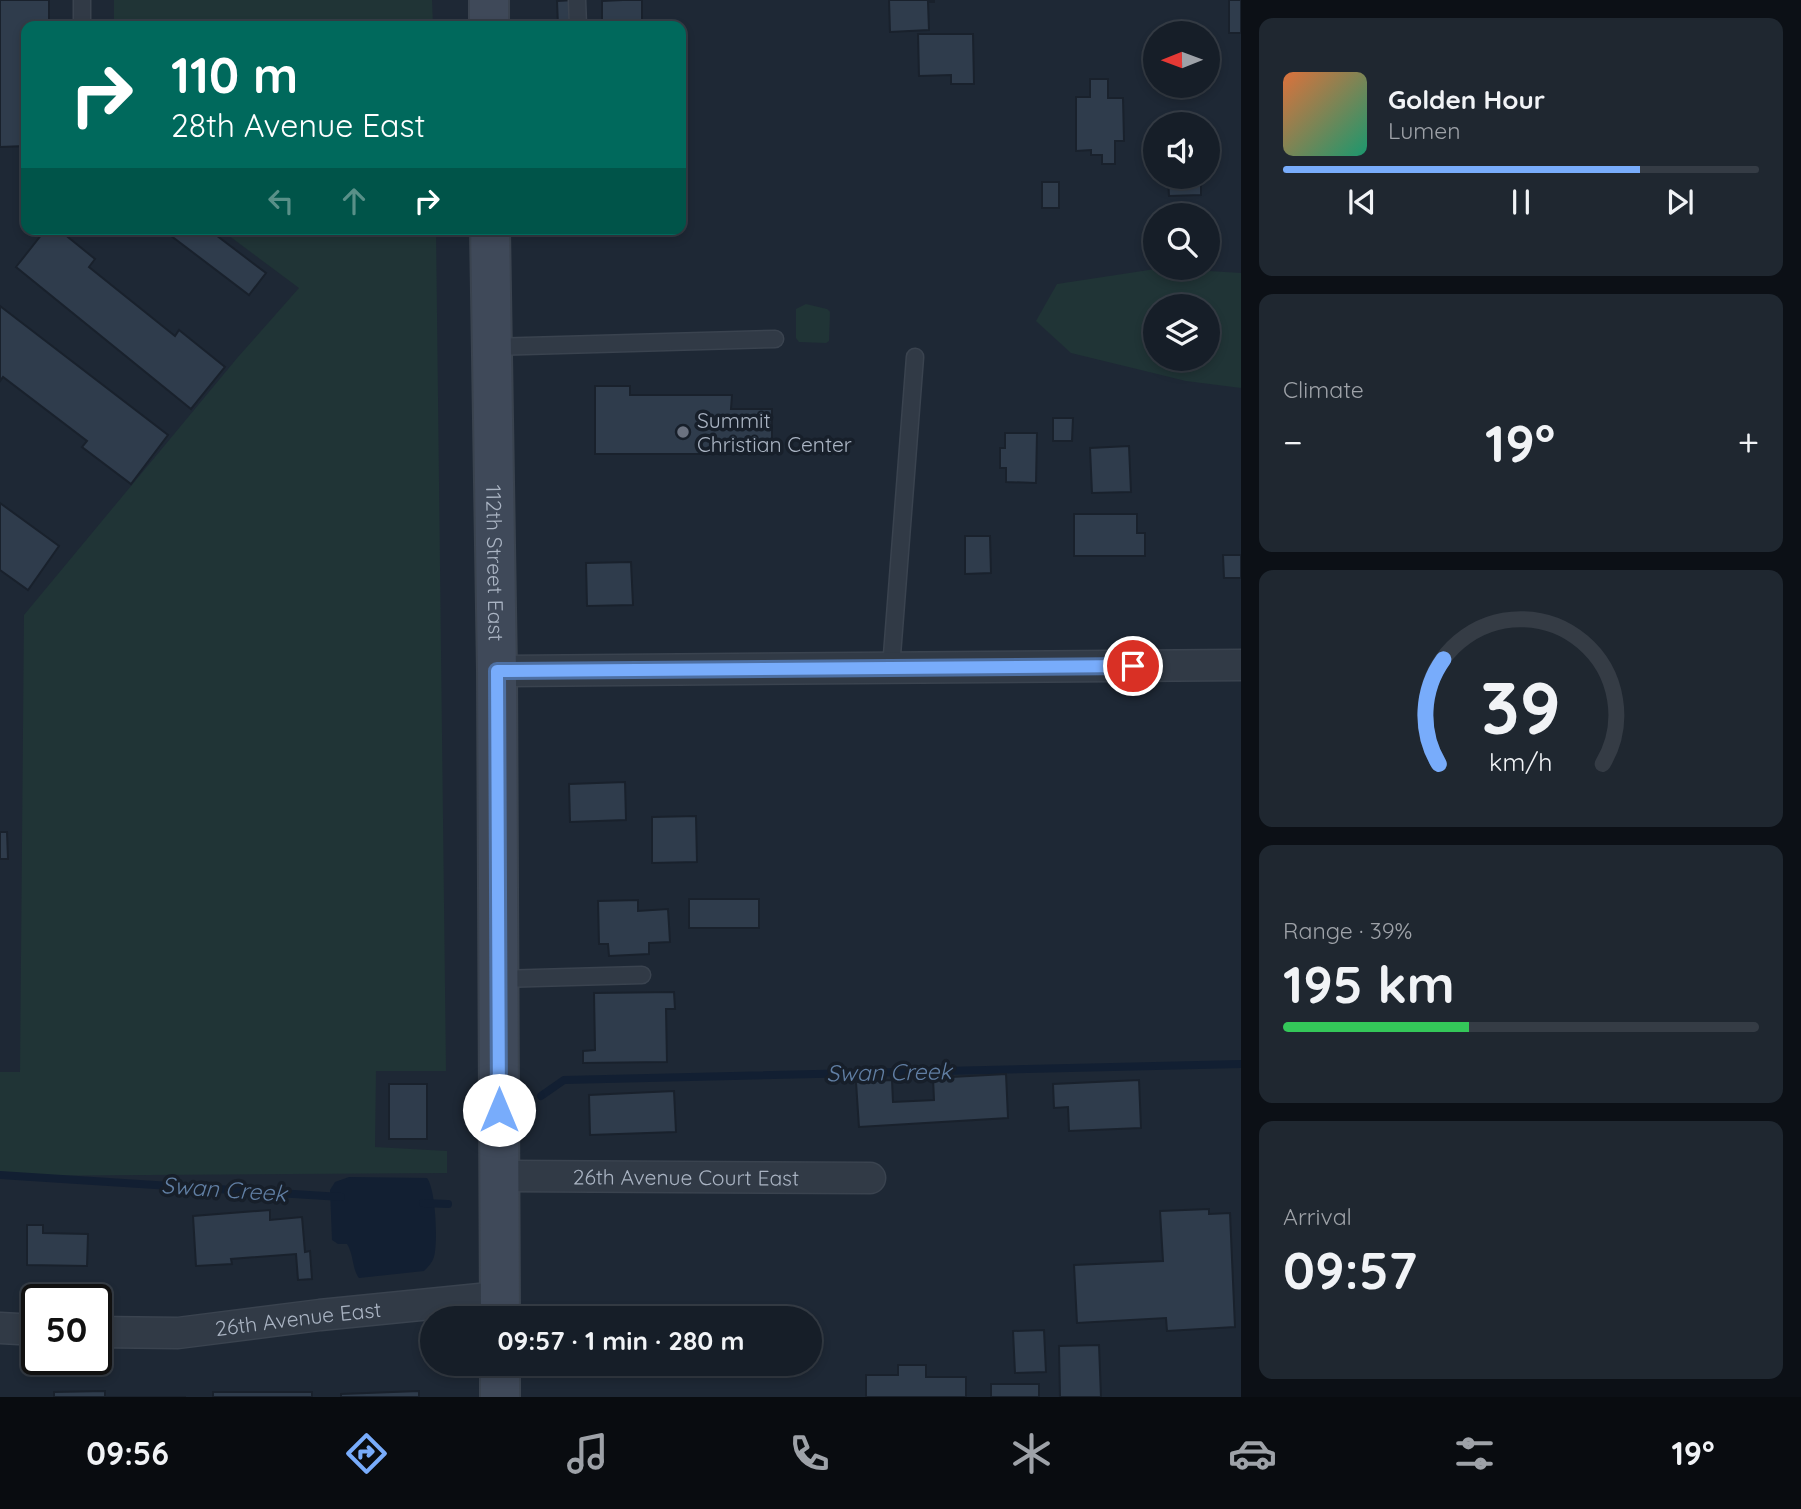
<!DOCTYPE html>
<html lang="en">
<head>
<meta charset="utf-8">
<style>
  :root { --surface:#161e28; --page:#1f2730; --text:#f1f3f6; --muted:#9ea2a8; --line:#353c45; --accent:#78acfb }
  body { margin:0; font-family:Quicksand,sans-serif; background:var(--page); color:var(--text); height:100vh; display:flex; flex-direction:column; font-size:26px; white-space:nowrap }
  * { box-sizing:border-box; margin:0 }
  p { font-size:23px; color:var(--muted) }
  .icon { flex:none; width:38px; height:38px; fill:none; stroke:currentColor; stroke-width:2; stroke-linecap:round; stroke-linejoin:round }
  .map { position:relative; flex:1; overflow:hidden }
  .drawer { display:flex; flex-direction:column; gap:18px; padding:18px; background:#0c1016; width:560px }
  .drawer>* { flex:none }
  .guide { position:absolute; left:21px; top:21px; width:665px; height:214px; border-radius:14px; box-shadow:0 4px 10px #0003,0 0 0 2px var(--line); background:#00695c; color:#fff; overflow:hidden }
  .needle { width:46px; rotate:269deg }
  .fabs { position:absolute; left:1143px; top:21px; display:grid; gap:14px }
  .fabs a { display:grid; place-items:center; width:77px; height:77px; border-radius:50%; background:var(--surface); box-shadow:0 4px 10px #0003,0 0 0 2px var(--line); font-size:35px }
  .speed { position:absolute; left:21px; top:1284px; display:flex; gap:14px; font-size:35px; font-weight:700; text-align:center }
  .speed>* { display:grid; place-content:center; width:91px; height:91px; border-radius:50%; background:var(--surface); box-shadow:0 4px 10px #0003,0 0 0 2px var(--line); line-height:1 }
  .speed .limit { border:4px solid #111; border-radius:10px; background:#fff; color:#111 }
  .pin { position:absolute; display:grid; place-items:center; width:60px; height:60px; color:#fff; margin:-30px; border:4px solid #fff; border-radius:50%; box-shadow:0 2px 7px #0007 }
  .me { position:absolute; width:77px; margin:-38px; rotate:0deg; stroke-linejoin:round; filter:drop-shadow(0 0 5px #0008) }
  .turn { display:flex; align-items:center; gap:24px; height:147px; padding:0 35px; font-size:32px }
  .turn .icon { width:91px; height:91px; stroke-width:2.5 }
  .turn b { display:block; font-size:49px; line-height:60px }
  .lanes { display:flex; align-items:center; height:66px; padding:0 35px; background:#0003; justify-content:center; gap:35px; direction:ltr }
  .lanes .off { opacity:.35 }
  .big { font-size:52px; font-weight:800; line-height:1.1 }
  .drawer .widget { flex:1; display:flex; flex-direction:column; justify-content:center; gap:10px; min-width:0; padding:0 24px; border-radius:14px; background:var(--page) }
  .drawer .dial { align-items:center; gap:0 }
  .dial svg { height:182px; overflow:visible; fill:none; stroke:var(--line); stroke-width:7; stroke-linecap:round; text-anchor:middle }
  .dial text { fill:var(--text); stroke:none }
  .song { display:flex; align-items:center; gap:21px }
  .cover { width:84px; height:84px; border-radius:10px; background:linear-gradient(135deg,hsl(20 70% 55%),hsl(160 70% 35%)) }
  .played { height:7px; border-radius:4px; background:linear-gradient(90deg,var(--accent) 75%,var(--line) 75%) }
  .keys { display:flex; justify-content:space-around; direction:ltr }
  .heat { display:flex; justify-content:space-between; align-items:center; font-size:38px; direction:ltr }
  .charge { height:10px; border-radius:5px; background:linear-gradient(90deg,#34c759 39%,var(--line) 0) }
  .trip { position:absolute; left:420px; top:1306px; width:402px; height:70px; border-radius:35px; background:var(--surface); box-shadow:0 4px 10px #0003,0 0 0 2px var(--line); font-weight:800; line-height:70px; text-align:center }
  .menu { display:flex; height:112px; justify-content:space-around; align-items:center; background:#090c10; color:var(--muted) }
  .menu .icon { width:49px; height:49px }
  .menu .active { color:var(--accent) }
  .menu b { font-size:32px; color:var(--text) }
  main { display:flex; flex:1; min-height:0 }
  .map>svg:first-child { display:block }
  .green { fill:#203436; fill-rule:evenodd }
  .water { fill:#121f32 }
  .lines { fill:none; stroke-linecap:round; stroke-linejoin:round }
  .stream { stroke:#121f32; stroke-width:8 }
  .building { fill:#2f3c4c; stroke:#19212c; stroke-width:2 }
  .lane-casing { stroke:#3a434f; stroke-width:19 }
  .street-casing { stroke:#3a434f; stroke-width:33 }
  .secondary-casing { stroke:#3a434f; stroke-width:42 }
  .lane { stroke:#313a46; stroke-width:16 }
  .street { stroke:#313a46; stroke-width:30 }
  .secondary { stroke:#3f4959; stroke-width:38 }
  .route-casing { stroke:#4e70a3; stroke-width:18 }
  .route { stroke:#78acfb; stroke-width:12 }
  .worship-dot { fill:#6b7280; stroke:#171f2a; stroke-width:2.5 }
  .labels { text-anchor:middle; dominant-baseline:central; stroke-width:7; stroke-linejoin:round; paint-order:stroke }
  .poi-label { font-size:21px; fill:#aab4c3; stroke:#171f2a; text-anchor:start }
  .street-label { font-size:21px; fill:#aab4c3; stroke:#171f2a }
  .water-label { font-size:23px; font-style:italic; fill:#617fa4; stroke:#171f2a }
</style>
</head>
<body>
<main>
<div class="map">
<svg width="1241" height="1397" viewBox="0 0 1241 1397">
  <rect width="100%" height="100%" fill="#1e2835"/>
  <!-- green -->
  <g class="green">
    <polygon points="114,0 432,0 433,26 114,26"/>
    <polygon points="220,229 436,229 446,1071 376,1071 375,1147 447,1151 447,1173 0,1176 0,1072 20,1072 24,615 238,357 299,288"/>
    <path d="M 1162,268 L 1241,273 L 1241,388 L 1186,381 L 1071,353 L 1036,321 L 1057,284 ZM 1155,306 L 1208,306 L 1208,359 L 1155,359 Z"/>
    <polygon points="806,304 827,309 830,312 829,341 826,343 799,342 796,338 796,309"/>
  </g>
  <!-- water -->
  <path class="water" d="M 349,1177 L 427,1178 C 436,1190 438,1242 434,1257 C 432,1263 428,1267 424,1271 L 359,1278 C 352,1269 354,1255 347,1244 L 338,1244 L 332,1240 L 330,1190 L 335,1182 Z"/>
  <g class="lines">
    <!-- stream -->
    <g class="stream">
      <polyline points="541,1096 564,1080 1241,1064"/>
      <polyline points="0,1175 341,1197"/>
      <polyline points="423,1203 448,1204"/>
    </g>
  </g>
  <!-- building -->
  <g class="building">
    <polygon points="0,0 49,0 49,26 26,26 26,146 0,147"/>
    <polygon points="574,0 575,26 558,26 557,1"/>
    <polygon points="623,0 642,0 642,26 602,26 602,1"/>
    <polygon points="889,0 934,0 934,2 928,2 929,30 890,32"/>
    <rect x="1229" y="0" width="12" height="33"/>
    <polygon points="918,34 973,34 974,84 951,84 951,75 919,76"/>
    <polygon points="1090,79 1108,79 1108,98 1123,98 1124,141 1115,141 1115,164 1102,164 1102,155 1091,155 1091,150 1076,151 1076,97 1090,97"/>
    <polygon points="1168,177 1201,177 1201,195 1169,196"/>
    <rect x="1042" y="182" width="17" height="26"/>
    <polygon points="46,229 58,229 95,259 89,267 175,336 179,330 225,367 191,409 16,267"/>
    <polygon points="162,229 208,229 266,273 249,295"/>
    <polygon points="0,306 168,435 131,484 82,447 87,441 3,377 0,381"/>
    <polygon points="595,386 630,386 630,395 732,395 731,409 772,409 772,454 595,454"/>
    <polygon points="1053,418 1073,418 1072,441 1053,441"/>
    <polygon points="1005,433 1037,433 1036,483 1006,482 1006,468 1000,468 1000,448 1005,448"/>
    <polygon points="1129,446 1131,492 1092,493 1090,448"/>
    <polygon points="0,503 59,546 28,590 0,570"/>
    <polygon points="1074,514 1137,514 1137,533 1145,533 1145,556 1074,556"/>
    <polygon points="965,536 990,536 991,573 965,574"/>
    <polygon points="1223,555 1241,555 1241,578 1224,578"/>
    <polygon points="631,562 633,605 587,606 586,563"/>
    <polygon points="625,782 626,820 570,822 569,784"/>
    <polygon points="696,816 697,862 652,863 652,817"/>
    <polygon points="0,832 7,832 8,859 0,859"/>
    <rect x="689" y="899" width="70" height="29"/>
    <polygon points="638,900 638,911 668,909 670,942 649,943 649,954 609,956 608,944 599,944 598,901"/>
    <polygon points="674,992 675,1009 666,1009 667,1062 583,1063 583,1051 595,1050 594,993"/>
    <polygon points="1006,1074 1008,1118 859,1127 856,1082 892,1080 893,1102 934,1100 933,1078"/>
    <polygon points="1139,1080 1141,1128 1069,1131 1068,1107 1054,1108 1053,1084"/>
    <rect x="389" y="1084" width="38" height="55"/>
    <polygon points="674,1091 676,1132 590,1135 589,1095"/>
    <polygon points="1209,1209 1209,1214 1230,1213 1235,1327 1167,1331 1166,1318 1077,1323 1074,1265 1163,1261 1160,1211"/>
    <polygon points="270,1210 270,1220 302,1217 305,1252 310,1251 312,1279 298,1280 296,1254 231,1259 232,1264 196,1266 193,1216"/>
    <polygon points="27,1225 43,1225 43,1233 88,1234 87,1266 27,1265"/>
    <polygon points="1044,1330 1046,1372 1015,1373 1013,1331"/>
    <polygon points="1099,1345 1101,1397 1060,1397 1059,1346"/>
    <polygon points="898,1365 926,1365 926,1377 966,1377 966,1397 866,1397 866,1375 898,1375"/>
    <rect x="991" y="1384" width="48" height="13"/>
    <polygon points="105,1391 105,1397 186,1397 54,1397 54,1392"/>
    <polygon points="419,1391 419,1397 341,1397 341,1394"/>
    <rect x="213" y="1392" width="99" height="5"/>
  </g>
  <g class="lines">
    <defs>
      <g id="lane">
        <polyline points="577,0 578,26"/>
        <polyline points="82,26 82,0"/>
        <polyline points="492,347 775,339"/>
        <polyline points="891,668 915,357"/>
        <polyline points="498,979 642,975"/>
      </g>
      <g id="street">
        <polyline points="497,671 1241,665"/>
        <path id="s1" d="M 500,1176 L 870,1178"/>
        <polyline points="0,1328 37,1330"/>
        <path id="s2" d="M 96,1332 L 178,1333 L 320,1315 L 500,1297"/>
      </g>
      <g id="secondary">
        <polyline points="489,26 489,0"/>
        <path id="s3" d="M 490,229 L 497,671 L 500,1318"/>
        <polyline points="500,1397 500,1363"/>
      </g>
    </defs>
    <!-- lane casing -->
    <use href="#lane" class="lane-casing"/>
    <!-- street casing -->
    <use href="#street" class="street-casing"/>
    <!-- secondary casing -->
    <use href="#secondary" class="secondary-casing"/>
    <!-- lane -->
    <use href="#lane" class="lane"/>
    <!-- street -->
    <use href="#street" class="street"/>
    <!-- secondary -->
    <use href="#secondary" class="secondary"/>
  </g>
  <g class="lines">
    <defs>
      <polyline id="route" points="499,1110 497,671 1133,666"/>
    </defs>
    <!-- route casing -->
    <use href="#route" class="route-casing"/>
    <!-- route -->
    <use href="#route" class="route"/>
  </g>
  <!-- markers -->
  <circle class="worship-dot" cx="683" cy="432" r="7"/>
  <g class="labels">
    <!-- poi labels -->
    <g class="poi-label">
      <text x="697" y="420">Summit<tspan x="697" dy="24">Christian Center</tspan></text>
    </g>
    <!-- street labels -->
    <g class="street-label">
      <text stroke="none"><textPath href="#s3" startOffset="334">112th Street East</textPath></text>
      <text stroke="none"><textPath href="#s1" startOffset="186">26th Avenue Court East</textPath></text>
      <text stroke="none"><textPath href="#s2" startOffset="203">26th Avenue East</textPath></text>
    </g>
    <!-- water labels -->
    <g class="water-label">
      <text transform="translate(889 1072) rotate(-1)">Swan Creek</text>
      <text transform="translate(224 1189) rotate(4)">Swan Creek</text>
    </g>
  </g>
</svg>
<div class="fabs">
<a><svg class="needle" viewBox="-14 -14 28 28"><path d="M0-13l5 13h-10z" fill="#e53935"/><path d="M0 13l5-13h-10z" fill="#9ea2a8"/></svg></a>
<a><svg class="icon" aria-label="sound" viewBox="0 0 24 24"><path d="M4 9h4l5-4v14l-5-4H4zM17 9q2 3 0 6"/></svg></a>
<a><svg class="icon" aria-label="search" viewBox="0 0 24 24"><circle cx="10" cy="10" r="6"/><path d="M15 15l6 6"/></svg></a>
<a><svg class="icon" aria-label="layers" viewBox="0 0 24 24"><path d="M12 4l9 5-9 5-9-5zM3 14l9 5 9-5"/></svg></a>
</div>
<div class="speed"><div class="limit">50</div></div>
<div class="pin" style="left:1133px;top:666px;background:#d93025"><svg class="icon" aria-label="arrive" viewBox="0 0 24 24"><path d="M6 21V4h12l-3 4 3 4H6"/></svg></div>
<svg class="me" style="left:499px;top:1110px" viewBox="-20 -20 40 40"><circle r="19" fill="#fff"/><path d="M0-13L10 11 0 6-10 11z" fill="#78acfb"/></svg>
<div class="trip">09:57 · 1 min · 280 m</div>
<div class="guide">
<div class="turn"><svg class="icon" aria-label="right" viewBox="0 0 24 24"><path d="M7 20v-9h11M14 6l5 5-5 5"/></svg><div><b>110 m</b>28th Avenue East</div></div>
<div class="lanes"><svg class="icon off" aria-label="left" viewBox="0 0 24 24"><path d="M17 20v-9H6M10 6l-5 5 5 5"/></svg><svg class="icon off" aria-label="ahead" viewBox="0 0 24 24"><path d="M12 20V5M6 11l6-6 6 6"/></svg><svg class="icon" aria-label="right" viewBox="0 0 24 24"><path d="M7 20v-9h11M14 6l5 5-5 5"/></svg></div>
</div>
</div>
<section class="drawer">
<div class="widget">
<div class="song"><i class="cover"></i><div><b>Golden Hour</b><p>Lumen</p></div></div>
<div class="played"></div>
<div class="keys"><svg class="icon" aria-label="previous" viewBox="0 0 24 24"><path d="M18 5L8 12l10 7zM5 5v14"/></svg><svg class="icon" aria-label="pause" viewBox="0 0 24 24"><path d="M8 5v14M16 5v14"/></svg><svg class="icon" aria-label="next" viewBox="0 0 24 24"><path d="M6 5l10 7-10 7zM19 5v14"/></svg></div>
</div>
<div class="widget"><p>Climate</p>
<div class="heat"><a>−</a><b class="big">19°</b><a>+</a></div>
</div>
<div class="widget dial"><svg viewBox="0 0 100 80">
<path d="M14 69A42 42 0 1 1 86 69"/>
<path d="M14 69A42 42 0 0 1 16 23" stroke="#78acfb"/>
<text x="50" y="56" font-size="32" font-weight="700">39</text>
<text x="50" y="72" font-size="11">km/h</text>
</svg></div>
<div class="widget"><p>Range · 39%</p><b class="big">195 km</b><div class="charge"></div></div>
<div class="widget"><p>Arrival</p><b class="big">09:57</b></div>
</section>
</main>
<nav class="menu">
<b>09:56</b>
<svg class="icon active" aria-label="directions" viewBox="0 0 24 24"><path d="M12 3l9 9-9 9-9-9zM9 14v-3h6M13 9l2 2-2 2"/></svg>
<svg class="icon" aria-label="music" viewBox="0 0 24 24"><path d="M9 18V5l10-2v13"/><circle cx="6" cy="18" r="3"/><circle cx="16" cy="16" r="3"/></svg>
<svg class="icon" aria-label="phone" viewBox="0 0 24 24"><path d="M5 4h4l2 5-3 2q2 4 5 5l2-3 5 2v4C11 20 4 13 5 4z"/></svg>
<svg class="icon" aria-label="climate" viewBox="0 0 24 24"><path d="M12 3v18M4 7l16 10M4 17L20 7"/></svg>
<svg class="icon" aria-label="car" viewBox="0 0 24 24"><path d="M5 17H2v-5l4-1 3-4h7l3 4 3 1v5h-3M9 17h6M6 11h13"/><circle cx="7" cy="17" r="2"/><circle cx="17" cy="17" r="2"/></svg>
<svg class="icon" aria-label="filters" viewBox="0 0 24 24"><path d="M4 7h16M4 17h16"/><circle cx="9" cy="7" r="2"/><circle cx="15" cy="17" r="2"/></svg>
<b>19°</b>
</nav>
</body>
</html>
